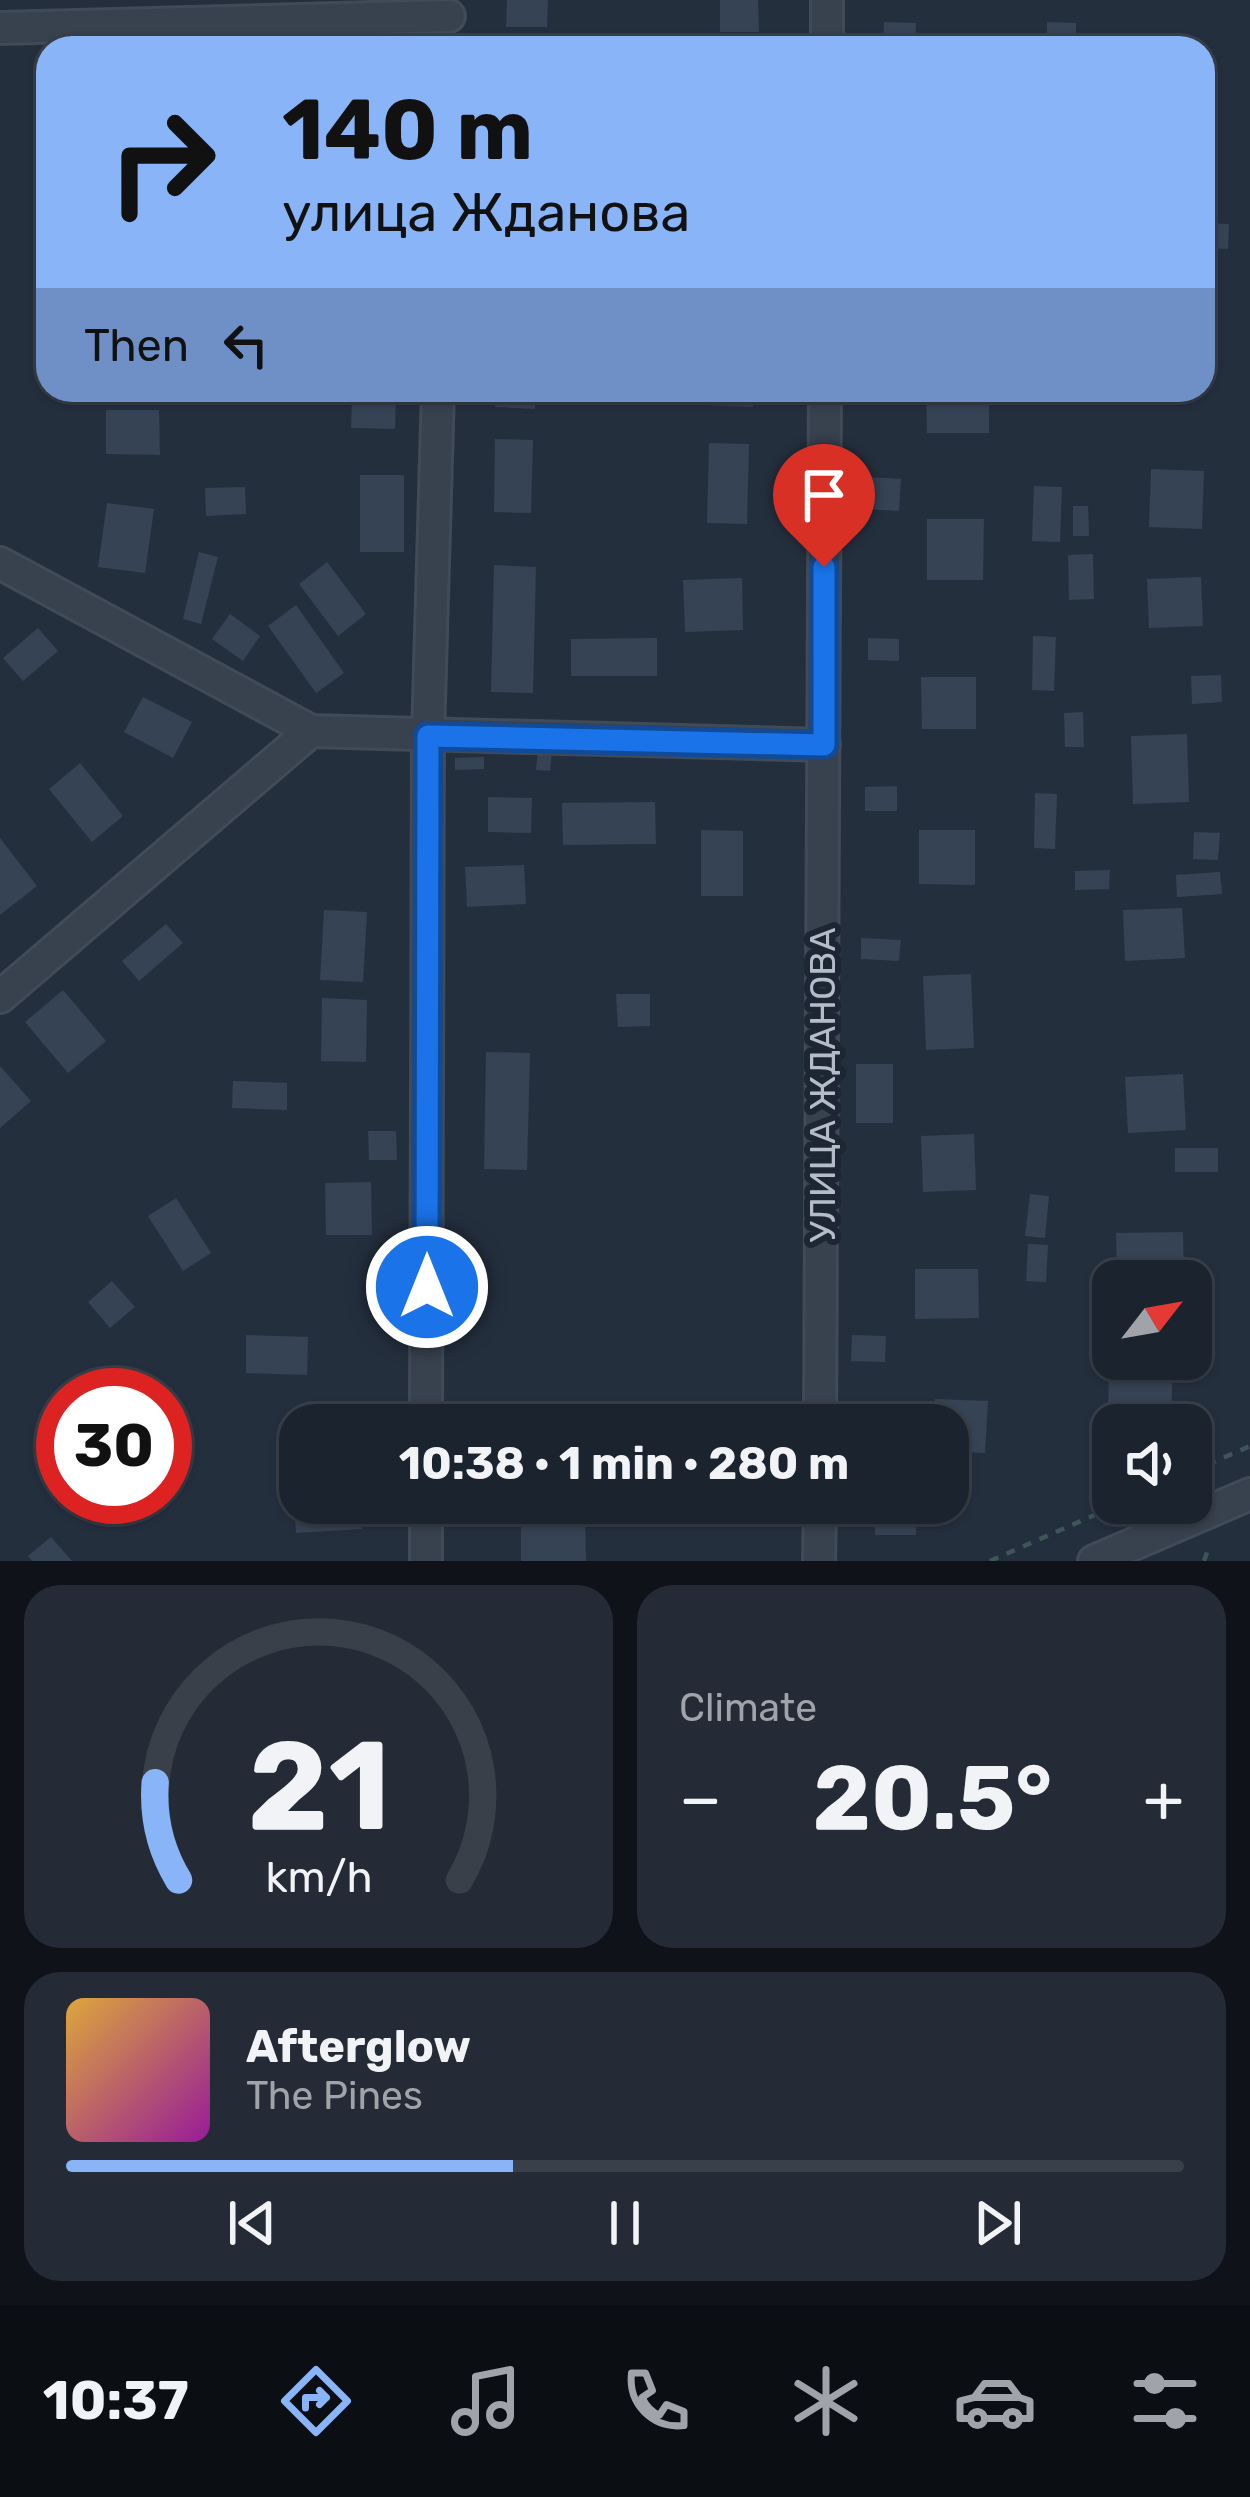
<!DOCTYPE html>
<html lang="en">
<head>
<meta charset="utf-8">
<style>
  :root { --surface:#1b232e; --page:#242b36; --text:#f1f3f6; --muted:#a0a4aa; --line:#39404a; --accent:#8ab4f8 }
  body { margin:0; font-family:Rubik,sans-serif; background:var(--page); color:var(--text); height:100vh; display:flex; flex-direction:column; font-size:45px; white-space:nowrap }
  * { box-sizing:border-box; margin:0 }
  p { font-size:39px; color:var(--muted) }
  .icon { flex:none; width:66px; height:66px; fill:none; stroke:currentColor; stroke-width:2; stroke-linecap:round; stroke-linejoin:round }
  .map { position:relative; height:1561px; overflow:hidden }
  .drawer { display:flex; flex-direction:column; gap:24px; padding:24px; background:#0f1319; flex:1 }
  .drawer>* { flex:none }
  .banner { position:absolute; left:36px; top:36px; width:1179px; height:366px; border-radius:36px; box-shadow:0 3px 9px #0004,0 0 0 3px var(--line); background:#8ab4f8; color:#111; overflow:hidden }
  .needle { width:78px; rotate:59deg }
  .tools { position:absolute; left:1092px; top:1260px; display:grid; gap:24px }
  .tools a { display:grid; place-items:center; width:120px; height:120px; border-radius:24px; background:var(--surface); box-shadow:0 3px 9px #0004,0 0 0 3px var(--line); font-size:60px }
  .speed { position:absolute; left:36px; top:1368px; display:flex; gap:24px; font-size:60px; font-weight:700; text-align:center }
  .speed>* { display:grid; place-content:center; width:156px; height:156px; border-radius:50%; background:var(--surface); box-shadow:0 3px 9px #0004,0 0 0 3px var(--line); line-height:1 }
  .speed .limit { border:18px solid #d22; background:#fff; color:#111 }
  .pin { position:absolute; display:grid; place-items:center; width:102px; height:102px; color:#fff; margin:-123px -51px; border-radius:50% 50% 50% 0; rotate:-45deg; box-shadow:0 0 12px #0007 }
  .pin .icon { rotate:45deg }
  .me { position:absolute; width:132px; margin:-66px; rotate:0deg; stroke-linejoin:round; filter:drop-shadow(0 0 9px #0008) }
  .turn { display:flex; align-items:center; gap:42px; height:252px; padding:0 48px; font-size:54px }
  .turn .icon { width:156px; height:156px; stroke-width:2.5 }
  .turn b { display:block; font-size:84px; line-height:102px }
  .then { display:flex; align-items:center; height:114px; padding:0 48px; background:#0003; gap:24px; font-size:45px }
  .big { font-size:90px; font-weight:700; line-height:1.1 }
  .drawer .tile { flex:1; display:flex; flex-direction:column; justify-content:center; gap:18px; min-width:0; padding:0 42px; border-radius:36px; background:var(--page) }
  .drawer .dial { align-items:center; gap:0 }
  .dial svg { height:312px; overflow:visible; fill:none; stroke:var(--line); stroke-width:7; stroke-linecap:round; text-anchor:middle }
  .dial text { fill:var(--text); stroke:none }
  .song { display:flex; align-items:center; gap:36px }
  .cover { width:144px; height:144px; border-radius:18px; background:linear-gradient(135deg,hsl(40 70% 55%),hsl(300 70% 35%)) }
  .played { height:12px; border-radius:6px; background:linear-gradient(90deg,var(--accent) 40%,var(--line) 40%) }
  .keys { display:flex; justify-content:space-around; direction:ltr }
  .heat { display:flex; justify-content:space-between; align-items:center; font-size:66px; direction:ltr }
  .drawer .tiles { flex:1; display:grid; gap:24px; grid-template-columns:1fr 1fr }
  .tile:last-child { grid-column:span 2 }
  .trip { position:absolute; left:279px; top:1404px; width:690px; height:120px; border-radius:36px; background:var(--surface); box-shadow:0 3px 9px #0004,0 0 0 3px var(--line); font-weight:700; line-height:120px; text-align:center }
  .tab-bar { display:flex; height:192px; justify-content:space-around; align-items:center; background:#0b0e12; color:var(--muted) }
  .tab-bar .icon { width:84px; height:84px }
  .tab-bar .selected { color:var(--accent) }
  .tab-bar b { font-size:54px; color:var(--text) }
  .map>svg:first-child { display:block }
  .building { fill:#364354 }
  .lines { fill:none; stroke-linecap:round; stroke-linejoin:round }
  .minor-casing { stroke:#414a57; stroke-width:36 }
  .path { stroke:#3f5557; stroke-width:4.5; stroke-dasharray:9 9; stroke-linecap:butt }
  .minor { stroke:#38414e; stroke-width:30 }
  .route-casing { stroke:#114b97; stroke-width:30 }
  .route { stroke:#1a73e8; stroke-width:21 }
  .labels { text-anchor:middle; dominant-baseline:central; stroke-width:12; stroke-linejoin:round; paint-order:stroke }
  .street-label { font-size:36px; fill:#b4bcc9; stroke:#1d2633 }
</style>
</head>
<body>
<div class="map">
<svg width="1250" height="1561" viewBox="0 0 1250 1561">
  <rect width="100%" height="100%" fill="#242f3e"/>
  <!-- building -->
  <g class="building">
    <polygon points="507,0 548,0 547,27 506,27"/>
    <polygon points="720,0 758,0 759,32 720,32"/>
    <polygon points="884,22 916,23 915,48 883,48"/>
    <polygon points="1047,22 1076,23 1076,48 1047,48"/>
    <polygon points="1206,223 1229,224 1228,249 1205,248"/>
    <polygon points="65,390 104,390 103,398 65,395"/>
    <polygon points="496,390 536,390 535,409 495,407"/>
    <polygon points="704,390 754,390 753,407 703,405"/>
    <polygon points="926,390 989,390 989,433 927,433"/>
    <polygon points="352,396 396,398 395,429 351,428"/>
    <polygon points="106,410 159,410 160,455 106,454"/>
    <polygon points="495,439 533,440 531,513 494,512"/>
    <polygon points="709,443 749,444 747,524 707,523"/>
    <polygon points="1151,469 1204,471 1202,529 1149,527"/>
    <rect x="360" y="475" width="44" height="77"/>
    <polygon points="866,477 901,479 899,511 864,509"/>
    <polygon points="1034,486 1062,487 1060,542 1032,541"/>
    <polygon points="245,487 246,514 206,516 205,488"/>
    <polygon points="107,503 154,509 145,573 98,567"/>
    <polygon points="1073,506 1088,506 1089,536 1073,536"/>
    <polygon points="927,519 984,519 983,580 927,580"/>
    <polygon points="199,552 218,557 201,624 183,619"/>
    <polygon points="1093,554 1094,599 1069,600 1068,555"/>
    <polygon points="327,562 366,614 338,636 299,584"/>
    <polygon points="494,565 536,567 533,693 491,692"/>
    <polygon points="1201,577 1203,626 1149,628 1147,579"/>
    <polygon points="742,578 743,630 685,632 683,580"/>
    <polygon points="296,605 344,673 316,693 268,626"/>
    <polygon points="230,614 260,636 243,661 212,639"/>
    <polygon points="38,628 58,651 23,681 3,658"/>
    <polygon points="1033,636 1056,637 1054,691 1032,690"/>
    <polygon points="657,638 657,676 571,676 571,639"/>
    <polygon points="868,638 899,639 899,661 868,660"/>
    <polygon points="1221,675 1222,702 1192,704 1191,676"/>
    <polygon points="921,677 976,677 976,729 922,729"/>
    <polygon points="143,697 192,722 173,758 124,732"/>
    <polygon points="1083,712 1084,747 1065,747 1064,713"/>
    <polygon points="1187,734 1189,802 1133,804 1131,736"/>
    <polygon points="538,752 552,753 550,771 536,770"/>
    <polygon points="484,757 484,769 455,770 455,758"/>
    <polygon points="80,763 123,816 92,842 49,789"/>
    <polygon points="897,786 897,811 865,811 865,787"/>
    <polygon points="1035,793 1057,794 1055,849 1034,848"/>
    <polygon points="488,797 532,798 531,833 488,832"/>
    <polygon points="655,802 656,844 563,845 562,803"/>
    <polygon points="701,830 743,831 743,896 701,896"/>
    <polygon points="919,830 975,830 975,885 919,884"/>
    <polygon points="1194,832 1220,833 1218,860 1193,859"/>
    <polygon points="0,838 37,886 0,915"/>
    <polygon points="524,865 526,904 467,907 465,867"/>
    <polygon points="1110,870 1109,889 1075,890 1075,871"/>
    <polygon points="1220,872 1222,894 1177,897 1176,875"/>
    <polygon points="1182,908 1185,958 1125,961 1123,910"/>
    <polygon points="324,910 367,912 363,982 320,980"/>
    <polygon points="166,924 183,943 139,981 122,961"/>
    <polygon points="861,938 901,940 899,961 861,959"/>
    <polygon points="971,974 974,1048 926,1050 923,976"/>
    <polygon points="63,990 106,1041 68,1073 25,1022"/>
    <polygon points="616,994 650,994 650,1026 618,1027"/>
    <polygon points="322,998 367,1000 366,1062 321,1061"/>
    <polygon points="486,1052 530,1053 527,1170 484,1169"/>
    <rect x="856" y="1064" width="37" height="59"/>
    <polygon points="0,1066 31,1101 0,1128"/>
    <polygon points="1183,1074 1186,1130 1128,1133 1125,1077"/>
    <polygon points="233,1081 287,1083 287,1110 232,1108"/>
    <polygon points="368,1131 396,1131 397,1160 369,1160"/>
    <polygon points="974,1134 976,1190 923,1192 921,1136"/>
    <rect x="1175" y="1148" width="43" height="24"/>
    <polygon points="371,1182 372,1235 326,1235 325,1183"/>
    <polygon points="1030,1194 1049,1196 1045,1238 1025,1236"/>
    <polygon points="176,1198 211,1253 183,1271 148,1216"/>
    <polygon points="1183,1232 1184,1281 1117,1281 1116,1233"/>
    <polygon points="1028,1244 1048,1245 1046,1282 1026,1281"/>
    <polygon points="915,1269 978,1269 979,1318 915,1319"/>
    <polygon points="112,1281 135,1307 110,1328 88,1302"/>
    <polygon points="1191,1295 1212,1296 1210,1322 1191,1321"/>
    <polygon points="246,1335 308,1337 307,1375 246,1373"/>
    <polygon points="852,1335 886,1336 885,1362 851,1361"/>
    <polygon points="1109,1363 1173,1366 1171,1416 1108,1414"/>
    <polygon points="935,1399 988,1401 985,1453 948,1451 948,1425 934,1425"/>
    <polygon points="300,1472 300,1503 360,1503 362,1529 296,1533 292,1473"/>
    <polygon points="521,1503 585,1503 586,1561 521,1561"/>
    <rect x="875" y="1503" width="41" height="32"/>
    <polygon points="51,1537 72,1561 32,1561 28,1556"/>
  </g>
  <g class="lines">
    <defs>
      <g id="minor">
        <polyline points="0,28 449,16"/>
        <polyline points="827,48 827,0"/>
        <polyline points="0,563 311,731 824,745"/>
        <polyline points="0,997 311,731"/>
        <polyline points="426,1425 428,736 438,390"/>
        <polyline points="820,1425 825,390"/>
        <polyline points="426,1561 426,1503"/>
        <polyline points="819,1561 820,1503"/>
        <polyline points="1094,1561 1250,1494"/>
      </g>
    </defs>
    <!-- minor casing -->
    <use href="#minor" class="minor-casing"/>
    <!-- path -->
    <g class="path">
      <polyline points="1191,1472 1250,1446"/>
      <polyline points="990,1561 1122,1503"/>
      <polyline points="1204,1561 1210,1544"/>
    </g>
    <!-- minor -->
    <use href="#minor" class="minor"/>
  </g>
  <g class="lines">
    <defs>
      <polyline id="route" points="427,1287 428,736 824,745 824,567"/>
    </defs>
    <!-- route casing -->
    <use href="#route" class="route-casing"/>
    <!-- route -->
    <use href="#route" class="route"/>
  </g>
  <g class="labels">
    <!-- street labels -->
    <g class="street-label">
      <text transform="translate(822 1085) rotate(-90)">УЛИЦА ЖДАНОВА</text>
    </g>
  </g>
</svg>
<div class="tools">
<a><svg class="needle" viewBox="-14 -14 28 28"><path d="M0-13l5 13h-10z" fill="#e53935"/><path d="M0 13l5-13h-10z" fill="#a0a4aa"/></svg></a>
<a><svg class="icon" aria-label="sound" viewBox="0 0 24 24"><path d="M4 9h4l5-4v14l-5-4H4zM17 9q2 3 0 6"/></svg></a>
</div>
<div class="speed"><div class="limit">30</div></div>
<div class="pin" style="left:824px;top:567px;background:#d93025"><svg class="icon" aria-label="arrive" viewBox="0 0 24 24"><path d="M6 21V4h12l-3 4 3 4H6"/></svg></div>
<svg class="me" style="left:427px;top:1287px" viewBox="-20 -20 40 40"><circle r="17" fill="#1a73e8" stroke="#fff" stroke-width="3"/><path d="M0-11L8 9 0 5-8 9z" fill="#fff"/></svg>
<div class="trip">10:38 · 1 min · 280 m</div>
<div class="banner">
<div class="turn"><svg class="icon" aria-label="right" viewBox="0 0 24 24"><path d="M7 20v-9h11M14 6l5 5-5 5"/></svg><div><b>140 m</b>улица Жданова</div></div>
<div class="then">Then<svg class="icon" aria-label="left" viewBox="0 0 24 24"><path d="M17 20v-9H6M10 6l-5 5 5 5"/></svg></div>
</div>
</div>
<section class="drawer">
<div class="tiles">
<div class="tile dial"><svg viewBox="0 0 100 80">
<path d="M14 69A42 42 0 1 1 86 69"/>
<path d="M14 69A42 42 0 0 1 8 44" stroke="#8ab4f8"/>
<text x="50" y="56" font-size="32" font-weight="700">21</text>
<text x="50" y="72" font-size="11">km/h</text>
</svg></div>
<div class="tile"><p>Climate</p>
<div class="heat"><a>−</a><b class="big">20.5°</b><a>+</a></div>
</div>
<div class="tile">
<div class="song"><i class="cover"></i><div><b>Afterglow</b><p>The Pines</p></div></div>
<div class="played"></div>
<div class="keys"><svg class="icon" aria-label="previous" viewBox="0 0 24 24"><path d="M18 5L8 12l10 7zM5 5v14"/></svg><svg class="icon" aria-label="pause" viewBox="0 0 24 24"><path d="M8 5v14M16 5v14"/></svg><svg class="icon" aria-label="next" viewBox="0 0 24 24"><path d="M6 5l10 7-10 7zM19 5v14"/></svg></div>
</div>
</div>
</section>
<nav class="tab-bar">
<b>10:37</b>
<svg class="icon selected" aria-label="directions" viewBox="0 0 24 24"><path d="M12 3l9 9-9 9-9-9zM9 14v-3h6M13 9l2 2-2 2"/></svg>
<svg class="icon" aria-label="music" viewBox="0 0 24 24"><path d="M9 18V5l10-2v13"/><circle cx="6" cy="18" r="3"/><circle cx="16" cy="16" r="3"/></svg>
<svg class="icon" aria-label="phone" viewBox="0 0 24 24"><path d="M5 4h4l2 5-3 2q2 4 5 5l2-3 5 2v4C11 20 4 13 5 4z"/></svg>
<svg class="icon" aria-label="climate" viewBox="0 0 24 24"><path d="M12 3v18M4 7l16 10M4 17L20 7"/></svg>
<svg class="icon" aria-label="car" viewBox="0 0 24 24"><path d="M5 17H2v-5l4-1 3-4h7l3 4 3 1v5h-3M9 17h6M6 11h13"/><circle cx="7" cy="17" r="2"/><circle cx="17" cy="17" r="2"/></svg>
<svg class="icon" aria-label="filters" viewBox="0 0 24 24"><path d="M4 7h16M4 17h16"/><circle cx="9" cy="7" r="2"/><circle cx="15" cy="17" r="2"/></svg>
</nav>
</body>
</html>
